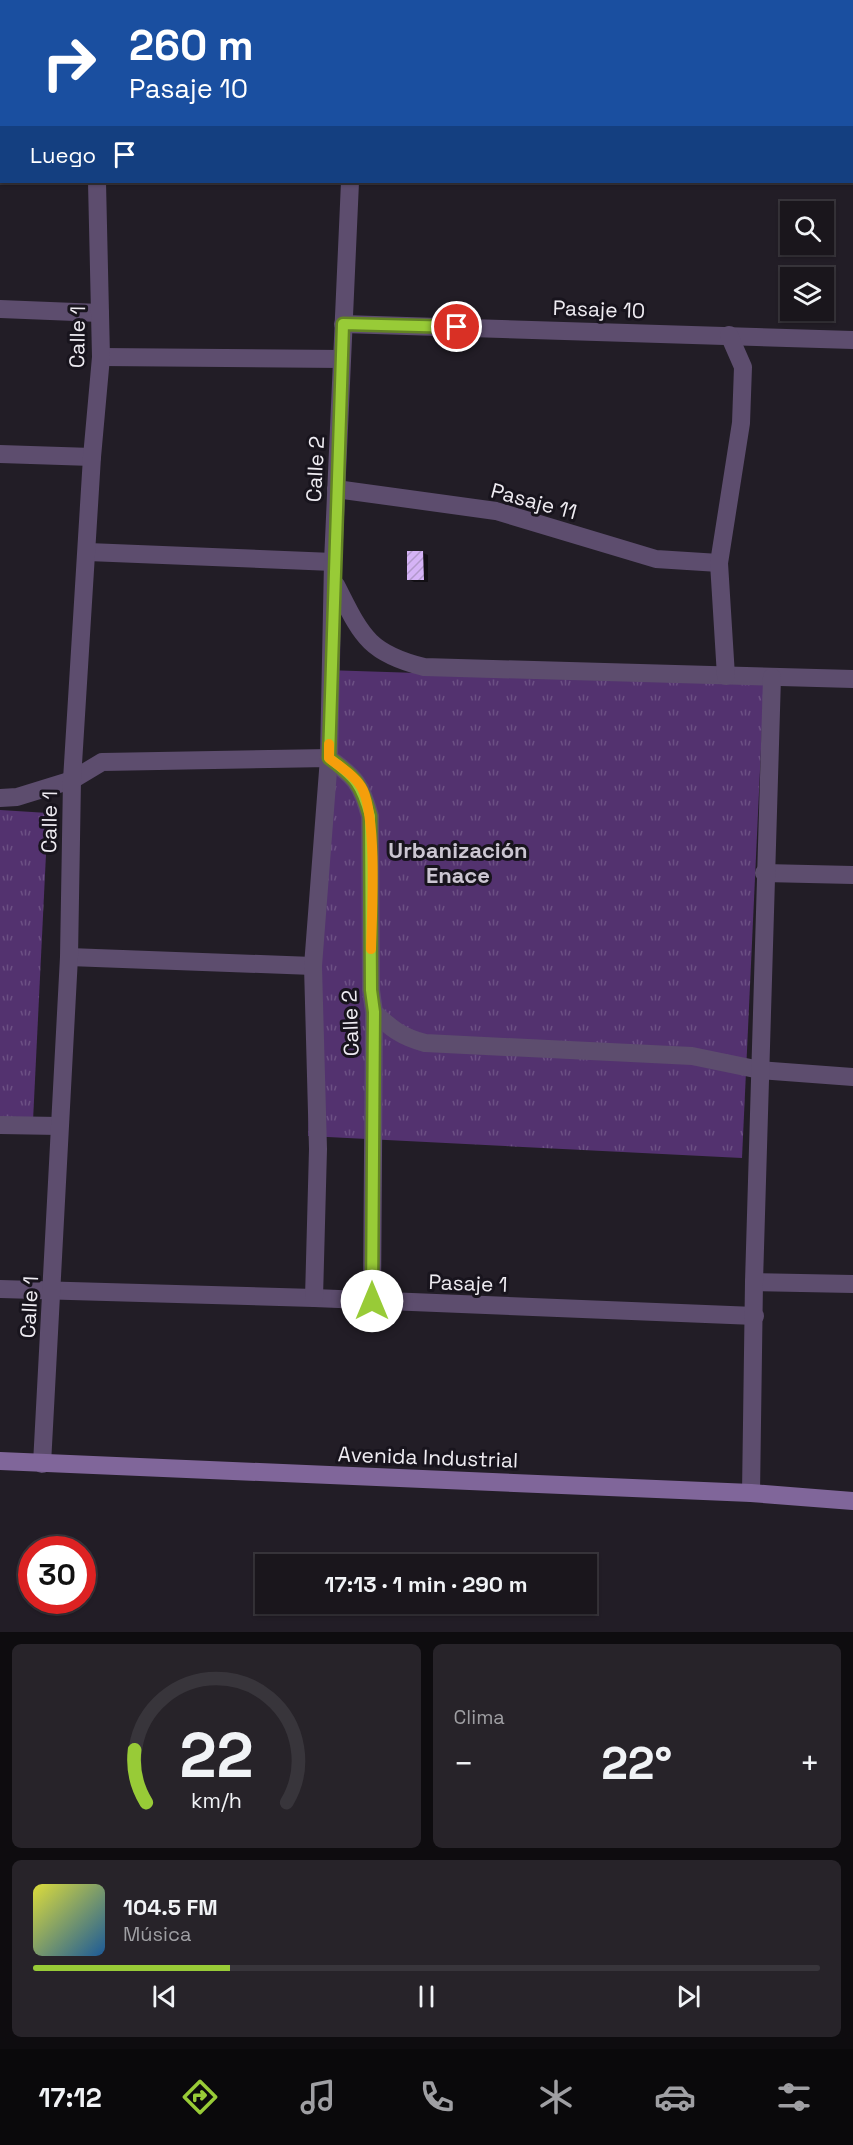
<!DOCTYPE html>
<html lang="es">
<head>
<meta charset="utf-8">
<style>
  :root { --surface:#1a161c; --page:#272329; --text:#f1f3f6; --muted:#9f9fa3; --line:#38353b; --accent:#98cb37 }
  body { margin:0; font-family:"Space Grotesk",sans-serif; background:var(--page); color:var(--text); height:100vh; display:flex; flex-direction:column; font-size:22px; white-space:nowrap }
  * { box-sizing:border-box; margin:0 }
  p { font-size:20px; color:var(--muted) }
  .icon { flex:none; width:33px; height:33px; fill:none; stroke:currentColor; stroke-width:2; stroke-linecap:round; stroke-linejoin:round }
  .map { position:relative; height:1632px; overflow:hidden }
  .details { display:flex; flex-direction:column; gap:12px; padding:12px; background:#0e0c0f; flex:1 }
  .details>* { flex:none }
  .guide { position:absolute; left:0px; top:0px; width:854px; height:183px; box-shadow:0 2px 4px #0004,0 0 0 2px var(--line); background:#1a4fa0; color:#fff; overflow:hidden }
  .controls { position:absolute; left:780px; top:201px; display:grid; gap:12px }
  .controls a { display:grid; place-items:center; width:54px; height:54px; border-radius:0px; background:var(--surface); box-shadow:0 2px 4px #0004,0 0 0 2px var(--line); font-size:30px }
  .speed { position:absolute; left:18px; top:1536px; display:flex; gap:12px; font-size:30px; font-weight:700; text-align:center }
  .speed>* { display:grid; place-content:center; width:78px; height:78px; border-radius:50%; background:var(--surface); box-shadow:0 2px 4px #0004,0 0 0 2px var(--line); line-height:1 }
  .speed .limit { border:9px solid #d22; background:#fff; color:#111 }
  .pin { position:absolute; display:grid; place-items:center; width:51px; height:51px; color:#fff; margin:-26px; border:3px solid #fff; border-radius:50%; box-shadow:0 2px 6px #0007 }
  .me { position:absolute; width:66px; margin:-33px; rotate:0deg; stroke-linejoin:round; filter:drop-shadow(0 0 4px #0008) }
  .turn { display:flex; align-items:center; gap:21px; height:126px; padding:0 30px; font-size:27px }
  .turn .icon { width:78px; height:78px; stroke-width:2.5 }
  .turn b { display:block; font-size:42px; line-height:51px }
  .then { display:flex; align-items:center; height:57px; padding:0 30px; background:#0003; gap:12px; font-size:22px }
  .big { font-size:45px; font-weight:600; line-height:1.1 }
  .details .tile { flex:1; display:flex; flex-direction:column; justify-content:center; gap:9px; min-width:0; padding:0 21px; border-radius:9px; background:var(--page) }
  .details .dial { align-items:center; gap:0 }
  .dial svg { height:156px; overflow:visible; fill:none; stroke:var(--line); stroke-width:7; stroke-linecap:round; text-anchor:middle }
  .dial text { fill:var(--text); stroke:none }
  .song { display:flex; align-items:center; gap:18px }
  .cover { width:72px; height:72px; border-radius:9px; background:linear-gradient(135deg,hsl(60 70% 55%),hsl(210 70% 35%)) }
  .played { height:6px; border-radius:3px; background:linear-gradient(90deg,var(--accent) 25%,var(--line) 25%) }
  .keys { display:flex; justify-content:space-around; direction:ltr }
  .heat { display:flex; justify-content:space-between; align-items:center; font-size:33px; direction:ltr }
  .details .tiles { flex:1; display:grid; gap:12px; grid-template-columns:1fr 1fr }
  .tile:last-child { grid-column:span 2 }
  .trip { position:absolute; left:255px; top:1554px; width:342px; height:60px; border-radius:0px; background:var(--surface); box-shadow:0 2px 4px #0004,0 0 0 2px var(--line); font-weight:600; line-height:60px; text-align:center }
  .dock { display:flex; height:96px; justify-content:space-around; align-items:center; background:#0a090b; color:var(--muted) }
  .dock .icon { width:42px; height:42px }
  .dock .selected { color:var(--accent) }
  .dock b { font-size:27px; color:var(--text) }
  .map>svg:first-child { display:block }
  .park { fill:url(#park-tufts) }
  .shadow { fill:#0007 }
  .building { fill:url(#building-hatch) }
  .lines { fill:none; stroke-linecap:round; stroke-linejoin:round }
  .street { stroke:#5d4d6e; stroke-width:18 }
  .secondary { stroke:#80669a; stroke-width:18 }
  .route-casing { stroke:#638424; stroke-width:15 }
  .route { stroke:#98cb37; stroke-width:10 }
  .slow { stroke:#f59e0b; stroke-width:10 }
  .labels { text-anchor:middle; dominant-baseline:central; stroke-width:6; stroke-linejoin:round; paint-order:stroke }
  .street-label { font-size:21px; fill:#efecf2; stroke:#18141d }
  .neighbourhood-label { font-size:22px; font-weight:bold; fill:#ccc6d2; stroke:#18141d }
</style>
</head>
<body>
<div class="map">
<svg width="853" height="1632" viewBox="0 0 853 1632">
  <defs>
    <pattern id="park-tufts" width="24" height="20" patternUnits="userSpaceOnUse" patternTransform="scale(1.5)"><rect width="24" height="20" fill="#53326f"/><path d="M3 7l-1-3M5 7V3M7 7l1-3M15 17l-1-3M17 17v-4M19 17l1-3" fill="none" stroke="#6c5084"/></pattern>
    <pattern id="building-hatch" width="6" height="6" patternUnits="userSpaceOnUse" patternTransform="scale(1.5)"><rect width="6" height="6" fill="#d5b3f6"/><path d="M-1 1l2-2M0 6l6-6M5 7l2-2" fill="none" stroke="#b298cb"/></pattern>
  </defs>
  <rect width="100%" height="100%" fill="#221d26"/>
  <!-- park -->
  <g class="park">
    <polygon points="325,670 764,684 742,1158 308,1136"/>
    <polygon points="0,810 48,813 33,1121 0,1119"/>
  </g>
  <!-- shadow -->
  <polygon class="shadow" points="423,553 428,555 428,582 414,582 409,579"/>
  <!-- building -->
  <polygon class="building" points="407,551 423,551 424,580 407,580"/>
  <g class="lines">
    <!-- street -->
    <g class="street">
      <polyline points="202,2 202,0"/>
      <polyline points="632,2 632,0"/>
      <polyline points="0,309 100,313"/>
      <polyline points="343,324 853,340"/>
      <polyline points="101,357 342,359"/>
      <polyline points="0,454 92,457"/>
      <polyline points="336,489 496,511 656,559 719,563"/>
      <polyline points="88,552 333,562"/>
      <path d="M 336,585 C 361,634 367,653 424,667 L 853,679"/>
      <polyline points="726,676 719,563 741,423 743,367 729,335"/>
      <path d="M 0,798 L 17,797 L 72,780 L 102,762 L 329,758 C 356,778 361,784 370,816 L 371,990 L 374,1012 L 372,1301"/>
      <polyline points="764,873 853,875"/>
      <polyline points="69,957 313,966"/>
      <path d="M 374,1012 C 390,1028 402,1037 425,1043 L 692,1056 L 760,1070 L 853,1077"/>
      <polyline points="0,1125 59,1126"/>
      <polyline points="754,1282 853,1284"/>
      <polyline points="0,1289 314,1298 755,1316"/>
      <polyline points="314,1298 318,1149 313,966 329,758 333,562 350,182"/>
      <polyline points="42,1464 69,957 72,780 92,457 101,357 97,182"/>
      <polyline points="751,1493 754,1282 772,677"/>
    </g>
    <!-- secondary -->
    <g class="secondary">
      <polyline points="0,36 2,36"/>
      <polyline points="0,135 2,135"/>
      <polyline points="852,158 853,158"/>
      <polyline points="0,1461 751,1493 853,1501"/>
    </g>
  </g>
  <g class="lines">
    <defs>
      <path id="route" d="M 372,1301 L 374,1012 L 371,990 L 370,816 C 361,784 356,778 329,758 L 343,324 L 457,327"/>
    </defs>
    <!-- route casing -->
    <use href="#route" class="route-casing"/>
    <!-- route -->
    <use href="#route" class="route"/>
    <!-- slow -->
    <path class="slow" d="M 329,744 L 329,758 C 340,767 357,777 363,790 C 377,822 372,912 371,949"/>
  </g>
  <g class="labels">
    <!-- street labels -->
    <g class="street-label">
      <text transform="translate(599 309) rotate(2)">Pasaje 10</text>
      <text transform="translate(77 337) rotate(-89)">Calle 1</text>
      <text transform="translate(315 469) rotate(-87)">Calle 2</text>
      <text transform="translate(534 501) rotate(15)">Pasaje 11</text>
      <text transform="translate(49 822) rotate(-89)">Calle 1</text>
      <text transform="translate(350 1023) rotate(-92)">Calle 2</text>
      <text transform="translate(468 1283) rotate(2)">Pasaje 1</text>
      <text transform="translate(29 1307) rotate(-87)">Calle 1</text>
      <text transform="translate(428 1457) rotate(2)">Avenida Industrial</text>
    </g>
    <!-- neighbourhood labels -->
    <g class="neighbourhood-label">
      <text x="458" y="850">Urbanización<tspan x="458" dy="25">Enace</tspan></text>
    </g>
  </g>
</svg>
<div class="controls">
<a><svg class="icon" aria-label="search" viewBox="0 0 24 24"><circle cx="10" cy="10" r="6"/><path d="M15 15l6 6"/></svg></a>
<a><svg class="icon" aria-label="layers" viewBox="0 0 24 24"><path d="M12 4l9 5-9 5-9-5zM3 14l9 5 9-5"/></svg></a>
</div>
<div class="speed"><div class="limit">30</div></div>
<div class="pin" style="left:457px;top:327px;background:#d93025"><svg class="icon" aria-label="arrive" viewBox="0 0 24 24"><path d="M6 21V4h12l-3 4 3 4H6"/></svg></div>
<svg class="me" style="left:372px;top:1301px" viewBox="-20 -20 40 40"><circle r="19" fill="#fff"/><path d="M0-13L10 11 0 6-10 11z" fill="#98cb37"/></svg>
<div class="trip">17:13 · 1 min · 290 m</div>
<div class="guide">
<div class="turn"><svg class="icon" aria-label="right" viewBox="0 0 24 24"><path d="M7 20v-9h11M14 6l5 5-5 5"/></svg><div><b>260 m</b>Pasaje 10</div></div>
<div class="then">Luego<svg class="icon" aria-label="arrive" viewBox="0 0 24 24"><path d="M6 21V4h12l-3 4 3 4H6"/></svg></div>
</div>
</div>
<section class="details">
<div class="tiles">
<div class="tile dial"><svg viewBox="0 0 100 80">
<path d="M14 69A42 42 0 1 1 86 69"/>
<path d="M14 69A42 42 0 0 1 8 42" stroke="#98cb37"/>
<text x="50" y="56" font-size="32" font-weight="700">22</text>
<text x="50" y="72" font-size="11">km/h</text>
</svg></div>
<div class="tile"><p>Clima</p>
<div class="heat"><a>−</a><b class="big">22°</b><a>+</a></div>
</div>
<div class="tile">
<div class="song"><i class="cover"></i><div><b>104.5 FM</b><p>Música</p></div></div>
<div class="played"></div>
<div class="keys"><svg class="icon" aria-label="previous" viewBox="0 0 24 24"><path d="M18 5L8 12l10 7zM5 5v14"/></svg><svg class="icon" aria-label="pause" viewBox="0 0 24 24"><path d="M8 5v14M16 5v14"/></svg><svg class="icon" aria-label="next" viewBox="0 0 24 24"><path d="M6 5l10 7-10 7zM19 5v14"/></svg></div>
</div>
</div>
</section>
<nav class="dock">
<b>17:12</b>
<svg class="icon selected" aria-label="directions" viewBox="0 0 24 24"><path d="M12 3l9 9-9 9-9-9zM9 14v-3h6M13 9l2 2-2 2"/></svg>
<svg class="icon" aria-label="music" viewBox="0 0 24 24"><path d="M9 18V5l10-2v13"/><circle cx="6" cy="18" r="3"/><circle cx="16" cy="16" r="3"/></svg>
<svg class="icon" aria-label="phone" viewBox="0 0 24 24"><path d="M5 4h4l2 5-3 2q2 4 5 5l2-3 5 2v4C11 20 4 13 5 4z"/></svg>
<svg class="icon" aria-label="climate" viewBox="0 0 24 24"><path d="M12 3v18M4 7l16 10M4 17L20 7"/></svg>
<svg class="icon" aria-label="car" viewBox="0 0 24 24"><path d="M5 17H2v-5l4-1 3-4h7l3 4 3 1v5h-3M9 17h6M6 11h13"/><circle cx="7" cy="17" r="2"/><circle cx="17" cy="17" r="2"/></svg>
<svg class="icon" aria-label="filters" viewBox="0 0 24 24"><path d="M4 7h16M4 17h16"/><circle cx="9" cy="7" r="2"/><circle cx="15" cy="17" r="2"/></svg>
</nav>
</body>
</html>
